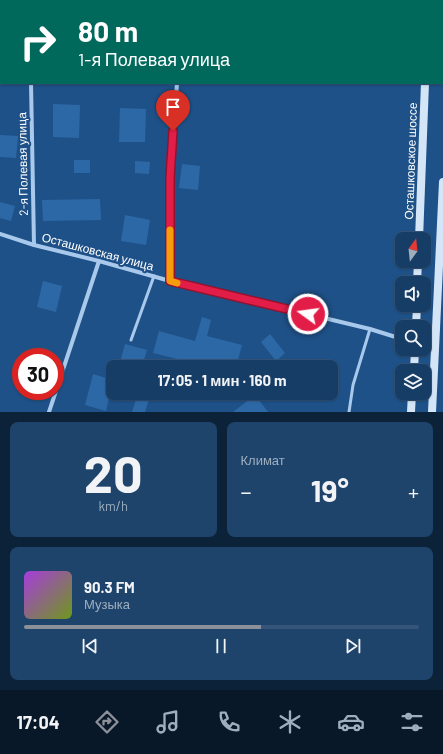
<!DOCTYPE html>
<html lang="ru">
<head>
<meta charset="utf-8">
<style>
  :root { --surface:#163d66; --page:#1f446c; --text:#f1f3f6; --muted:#9eaebf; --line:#35567a; --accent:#8c9099 }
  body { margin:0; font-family:Barlow,sans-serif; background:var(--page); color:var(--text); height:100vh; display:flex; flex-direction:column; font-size:15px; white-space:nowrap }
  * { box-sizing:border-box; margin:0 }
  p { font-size:13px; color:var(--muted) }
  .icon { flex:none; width:22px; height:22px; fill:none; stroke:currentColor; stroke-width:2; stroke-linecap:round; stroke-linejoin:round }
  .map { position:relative; height:412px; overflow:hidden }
  .panel { display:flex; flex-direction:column; gap:10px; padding:10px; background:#0c2238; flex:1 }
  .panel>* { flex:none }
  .hud { position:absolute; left:0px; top:0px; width:443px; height:84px; box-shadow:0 1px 3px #0004,0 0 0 1px var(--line); background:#00695c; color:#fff; overflow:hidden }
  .needle { width:26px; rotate:15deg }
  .tools { position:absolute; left:395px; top:232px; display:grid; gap:8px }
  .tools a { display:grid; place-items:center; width:36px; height:36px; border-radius:8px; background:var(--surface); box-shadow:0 1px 3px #0004,0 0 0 1px var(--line); font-size:20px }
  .speed { position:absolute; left:12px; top:348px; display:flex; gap:8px; font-size:20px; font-weight:700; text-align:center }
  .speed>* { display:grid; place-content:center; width:52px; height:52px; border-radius:50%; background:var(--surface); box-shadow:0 1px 3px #0004,0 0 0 1px var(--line); line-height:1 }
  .speed .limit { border:6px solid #d22; background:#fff; color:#111 }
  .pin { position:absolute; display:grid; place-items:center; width:34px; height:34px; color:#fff; margin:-41px -17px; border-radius:50% 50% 50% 0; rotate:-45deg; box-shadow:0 0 4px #0007 }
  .pin .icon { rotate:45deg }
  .me { position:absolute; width:44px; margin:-22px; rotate:284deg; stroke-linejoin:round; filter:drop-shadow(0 0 3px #0008) }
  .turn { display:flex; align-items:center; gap:14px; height:84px; padding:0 12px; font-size:18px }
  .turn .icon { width:52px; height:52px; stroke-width:2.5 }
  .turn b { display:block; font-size:28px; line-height:34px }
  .big { font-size:30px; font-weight:700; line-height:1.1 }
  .panel .widget { flex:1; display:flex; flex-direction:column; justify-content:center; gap:6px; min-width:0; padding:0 14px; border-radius:8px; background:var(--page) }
  .panel .dial { align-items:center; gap:0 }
  .dial b { font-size:52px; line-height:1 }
  .song { display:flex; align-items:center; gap:12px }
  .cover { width:48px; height:48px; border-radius:6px; background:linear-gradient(135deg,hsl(280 70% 55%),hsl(80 70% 35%)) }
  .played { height:4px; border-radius:2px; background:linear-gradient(90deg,var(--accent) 60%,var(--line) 60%) }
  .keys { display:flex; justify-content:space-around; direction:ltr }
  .heat { display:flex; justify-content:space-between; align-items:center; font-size:22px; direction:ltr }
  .panel .tiles { flex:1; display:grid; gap:10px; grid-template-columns:1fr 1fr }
  .widget:last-child { grid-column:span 2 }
  .trip { position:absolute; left:106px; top:360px; width:232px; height:40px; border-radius:8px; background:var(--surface); box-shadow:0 1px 3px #0004,0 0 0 1px var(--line); font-weight:700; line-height:40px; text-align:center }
  .tab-bar { display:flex; height:64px; justify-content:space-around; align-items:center; background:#091829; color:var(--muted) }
  .tab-bar .icon { width:28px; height:28px }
  .tab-bar .current { color:var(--accent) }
  .tab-bar b { font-size:18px; color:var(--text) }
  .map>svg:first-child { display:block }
  .building { fill:#2d68a6 }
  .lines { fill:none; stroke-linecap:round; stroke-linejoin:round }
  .lane { stroke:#a8c9eb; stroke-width:3 }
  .street { stroke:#a8c9eb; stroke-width:4 }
  .secondary { stroke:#d4e5f8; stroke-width:8 }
  .route-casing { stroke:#92132f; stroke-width:10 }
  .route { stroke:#e11d48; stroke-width:7 }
  .slow { stroke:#f59e0b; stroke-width:7 }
  .labels { text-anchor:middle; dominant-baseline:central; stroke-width:4; stroke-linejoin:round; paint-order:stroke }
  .street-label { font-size:12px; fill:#fff; stroke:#1e5188 }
</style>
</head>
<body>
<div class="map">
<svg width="443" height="412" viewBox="0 0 443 412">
  <rect width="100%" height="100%" fill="#1e5188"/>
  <!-- building -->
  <g class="building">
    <polygon points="53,104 80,105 79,138 53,137"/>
    <polygon points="120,108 146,109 145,142 119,142"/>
    <polygon points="0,135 18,136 16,158 0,157"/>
    <rect x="74" y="160" width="16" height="13"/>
    <polygon points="135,161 150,162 149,174 135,173"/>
    <polygon points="182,164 200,166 198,190 179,188"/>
    <polygon points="100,199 101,220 43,221 42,200"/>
    <polygon points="0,202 15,206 11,221 0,218"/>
    <polygon points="125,215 150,220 146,245 121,241"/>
    <polygon points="43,281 62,286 56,312 37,307"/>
    <polygon points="202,317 211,320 207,336 242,345 236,367 187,367 189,362 153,353 159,331 195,341"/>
    <polygon points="270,334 285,353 276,361 261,342"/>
    <polygon points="125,344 147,350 142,367 124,367 119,366"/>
    <polygon points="93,374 113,380 106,411 85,405"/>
    <polygon points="138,393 151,393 145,412 132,412"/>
    <polygon points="255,395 268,412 233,412"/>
  </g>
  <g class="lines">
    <!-- lane -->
    <g class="lane">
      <polyline points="131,340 154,276"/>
      <polyline points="349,412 353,385 370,329"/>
    </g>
    <!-- street -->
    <g class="street">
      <polyline points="29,0 29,1"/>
      <polyline points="179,1 179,0"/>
      <polyline points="31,83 34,245"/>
      <polyline points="0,234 34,245 99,261 170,281 370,329 402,339"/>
      <polyline points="170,281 170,178 177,83"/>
      <polyline points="49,412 99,261"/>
    </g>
    <!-- secondary -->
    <g class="secondary">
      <polyline points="428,1 428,0"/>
      <polyline points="419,239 425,83"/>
      <polyline points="417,283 418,261"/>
      <polyline points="416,327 417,305"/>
      <polyline points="414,371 415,349"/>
      <polyline points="411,412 412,393"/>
      <polyline points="432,412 443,182"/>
    </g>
  </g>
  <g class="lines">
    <defs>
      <polyline id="route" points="173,131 170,178 170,281 308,314"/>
    </defs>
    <!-- route casing -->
    <use href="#route" class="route-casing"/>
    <!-- route -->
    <use href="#route" class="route"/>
    <!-- slow -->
    <polyline class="slow" points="170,230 170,281 177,283"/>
  </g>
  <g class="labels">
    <!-- street labels -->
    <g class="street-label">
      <text transform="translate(410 161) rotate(-88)">Осташковское шоссе</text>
      <text transform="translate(22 164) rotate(-91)">2-я Полевая улица</text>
      <text transform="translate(98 251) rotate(15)">Осташковская улица</text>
    </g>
  </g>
</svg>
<div class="tools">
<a><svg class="needle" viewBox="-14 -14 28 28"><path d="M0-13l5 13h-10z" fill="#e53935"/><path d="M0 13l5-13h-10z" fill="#9eaebf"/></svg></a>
<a><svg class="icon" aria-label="sound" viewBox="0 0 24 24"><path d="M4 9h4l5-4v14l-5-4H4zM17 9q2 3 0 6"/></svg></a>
<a><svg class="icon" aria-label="search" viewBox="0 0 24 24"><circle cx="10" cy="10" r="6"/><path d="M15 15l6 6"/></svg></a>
<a><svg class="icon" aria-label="layers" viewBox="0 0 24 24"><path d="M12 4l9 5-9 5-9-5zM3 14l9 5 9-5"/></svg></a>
</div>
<div class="speed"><div class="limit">30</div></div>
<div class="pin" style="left:173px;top:131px;background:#d93025"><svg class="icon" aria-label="arrive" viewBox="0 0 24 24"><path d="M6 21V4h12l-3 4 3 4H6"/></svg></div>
<svg class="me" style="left:308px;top:314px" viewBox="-20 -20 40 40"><circle r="17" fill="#e11d48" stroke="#fff" stroke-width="3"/><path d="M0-11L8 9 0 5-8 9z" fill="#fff"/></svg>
<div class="trip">17:05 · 1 мин · 160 m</div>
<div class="hud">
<div class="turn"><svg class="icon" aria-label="right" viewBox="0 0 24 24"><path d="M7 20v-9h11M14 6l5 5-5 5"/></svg><div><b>80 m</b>1-я Полевая улица</div></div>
</div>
</div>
<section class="panel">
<div class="tiles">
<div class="widget dial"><b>20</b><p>km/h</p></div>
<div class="widget"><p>Климат</p>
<div class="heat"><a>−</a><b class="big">19°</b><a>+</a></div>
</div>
<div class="widget">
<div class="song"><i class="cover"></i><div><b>90.3 FM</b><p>Музыка</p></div></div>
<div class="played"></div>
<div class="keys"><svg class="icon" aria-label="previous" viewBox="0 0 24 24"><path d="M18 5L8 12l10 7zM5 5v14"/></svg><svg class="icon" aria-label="pause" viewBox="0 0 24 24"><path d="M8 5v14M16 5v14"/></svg><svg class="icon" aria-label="next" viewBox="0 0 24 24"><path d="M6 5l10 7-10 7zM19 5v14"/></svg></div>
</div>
</div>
</section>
<nav class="tab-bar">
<b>17:04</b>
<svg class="icon current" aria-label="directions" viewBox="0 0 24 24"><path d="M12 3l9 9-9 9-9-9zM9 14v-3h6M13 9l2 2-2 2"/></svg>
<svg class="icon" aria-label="music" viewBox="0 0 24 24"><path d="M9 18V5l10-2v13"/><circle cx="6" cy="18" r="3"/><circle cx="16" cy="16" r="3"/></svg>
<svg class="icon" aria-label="phone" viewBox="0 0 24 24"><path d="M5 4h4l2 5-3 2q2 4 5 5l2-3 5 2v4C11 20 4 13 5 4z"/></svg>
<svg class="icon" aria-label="climate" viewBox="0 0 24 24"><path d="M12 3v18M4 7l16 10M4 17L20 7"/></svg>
<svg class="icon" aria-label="car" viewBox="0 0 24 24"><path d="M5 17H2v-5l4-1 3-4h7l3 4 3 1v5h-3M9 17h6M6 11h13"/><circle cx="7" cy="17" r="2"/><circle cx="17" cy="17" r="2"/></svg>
<svg class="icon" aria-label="filters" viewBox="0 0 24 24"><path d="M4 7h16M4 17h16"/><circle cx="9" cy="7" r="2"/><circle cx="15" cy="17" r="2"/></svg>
</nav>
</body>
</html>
